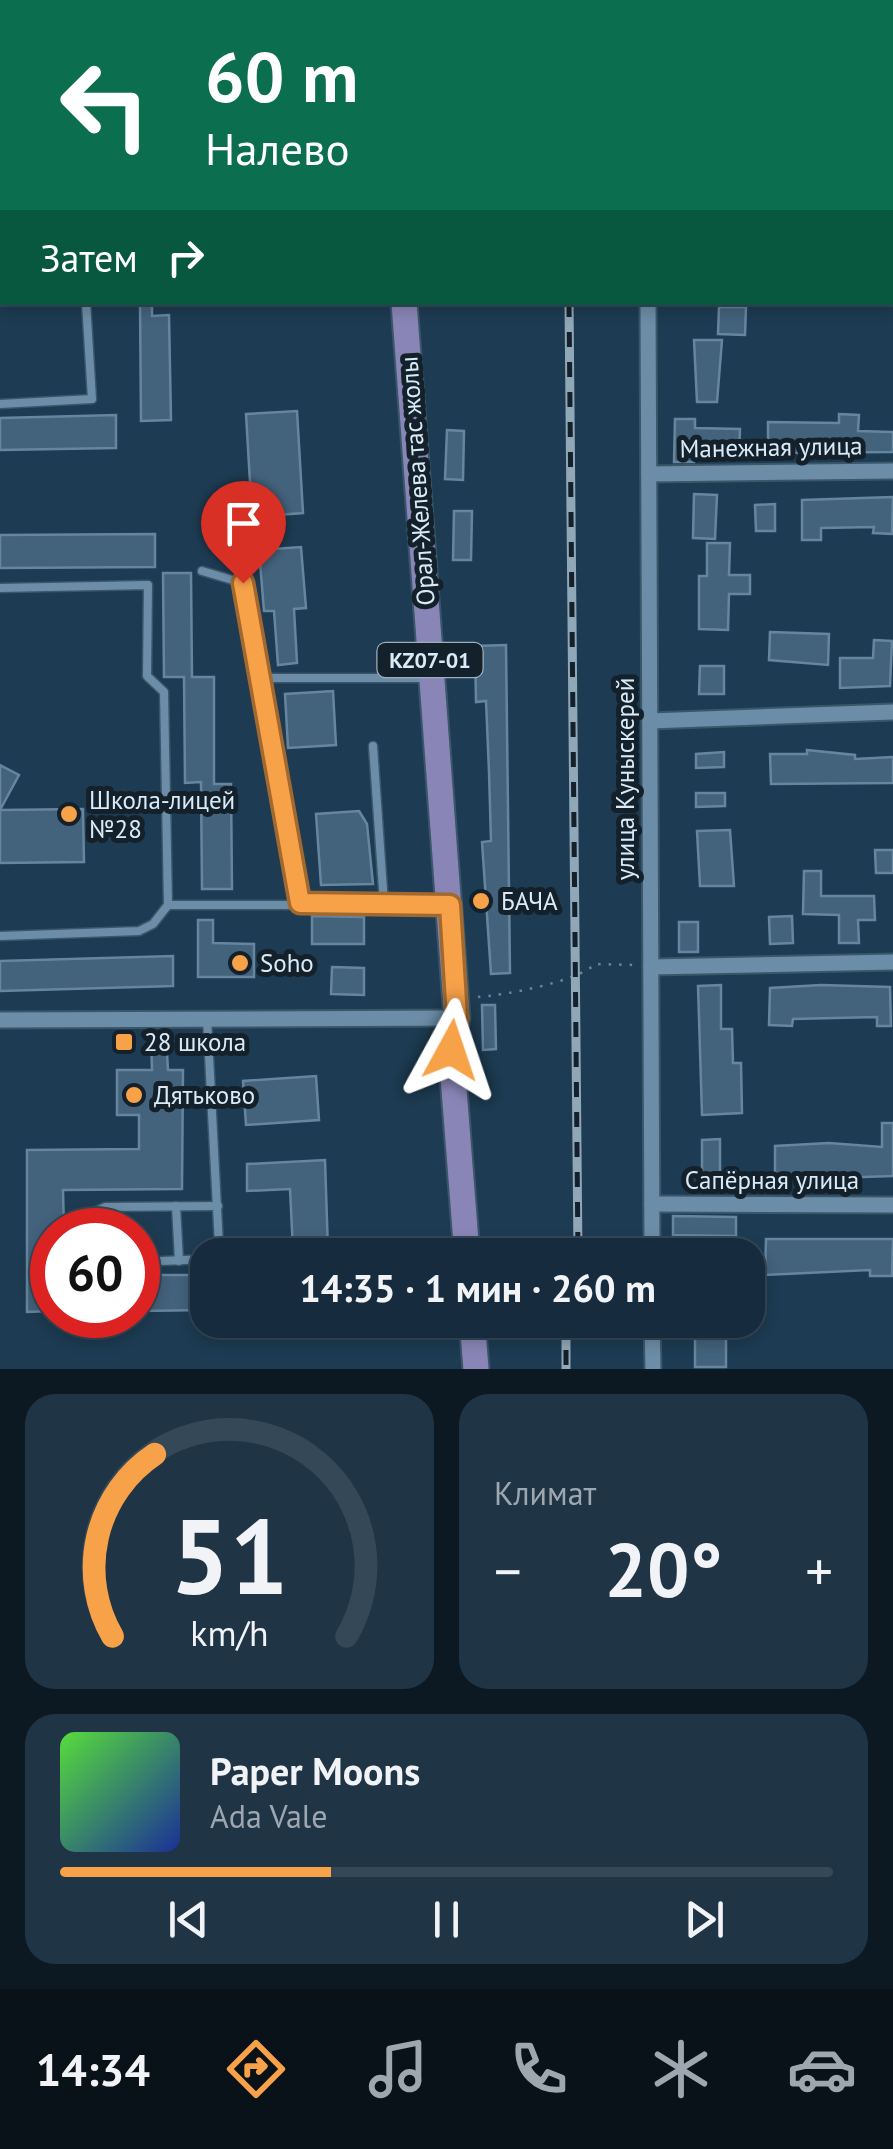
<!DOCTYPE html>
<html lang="ru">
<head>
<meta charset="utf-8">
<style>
  :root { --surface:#162c3e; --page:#1f3445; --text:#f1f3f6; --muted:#9ea7b0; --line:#354858; --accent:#f7a149 }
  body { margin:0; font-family:"PT Sans",sans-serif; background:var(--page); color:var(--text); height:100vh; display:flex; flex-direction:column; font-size:38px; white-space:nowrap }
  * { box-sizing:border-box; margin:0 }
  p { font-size:32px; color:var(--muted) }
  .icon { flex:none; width:55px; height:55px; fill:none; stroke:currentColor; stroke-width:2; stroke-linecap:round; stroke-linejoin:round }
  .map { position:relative; height:1369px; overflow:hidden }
  .side { display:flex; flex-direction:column; gap:25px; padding:25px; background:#0c1822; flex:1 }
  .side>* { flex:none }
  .top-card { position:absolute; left:0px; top:0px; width:895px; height:305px; box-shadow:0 5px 15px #0003,0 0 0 2px var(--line); background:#0b6e4f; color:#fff; overflow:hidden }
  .speed { position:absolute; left:30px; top:1208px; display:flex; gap:20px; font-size:50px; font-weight:700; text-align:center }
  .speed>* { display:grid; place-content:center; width:130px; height:130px; border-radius:50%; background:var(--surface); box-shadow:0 5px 15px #0003,0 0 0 2px var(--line); line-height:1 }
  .speed .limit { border:15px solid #d22; background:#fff; color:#111 }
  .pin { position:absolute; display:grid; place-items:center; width:85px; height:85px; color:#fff; margin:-102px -42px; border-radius:50% 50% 50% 0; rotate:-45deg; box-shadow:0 0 10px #0007 }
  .pin .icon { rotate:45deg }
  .me { position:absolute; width:110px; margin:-55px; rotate:5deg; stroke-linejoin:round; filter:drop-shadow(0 0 8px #0008) }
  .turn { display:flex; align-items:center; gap:35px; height:210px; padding:0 40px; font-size:45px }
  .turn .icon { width:130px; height:130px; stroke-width:2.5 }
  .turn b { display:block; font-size:70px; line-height:85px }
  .then { display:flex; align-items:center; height:95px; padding:0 40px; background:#0003; gap:20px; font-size:38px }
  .big { font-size:75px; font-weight:700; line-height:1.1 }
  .side .card { flex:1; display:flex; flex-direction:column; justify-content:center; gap:15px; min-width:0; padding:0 35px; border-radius:30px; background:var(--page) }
  .side .dial { align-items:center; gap:0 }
  .dial svg { height:260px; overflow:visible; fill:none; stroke:var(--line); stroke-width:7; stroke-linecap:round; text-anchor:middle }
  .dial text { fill:var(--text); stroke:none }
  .song { display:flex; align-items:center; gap:30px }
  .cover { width:120px; height:120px; border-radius:15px; background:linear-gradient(135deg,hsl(110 70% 55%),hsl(230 70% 35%)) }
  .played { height:10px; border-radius:5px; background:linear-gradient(90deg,var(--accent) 35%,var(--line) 35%) }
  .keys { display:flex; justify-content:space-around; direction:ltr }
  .heat { display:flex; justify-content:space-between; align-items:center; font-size:55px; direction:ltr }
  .side .tiles { flex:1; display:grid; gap:25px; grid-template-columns:1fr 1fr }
  .card:last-child { grid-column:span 2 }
  .trip { position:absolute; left:190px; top:1238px; width:575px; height:100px; border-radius:30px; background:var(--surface); box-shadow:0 5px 15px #0003,0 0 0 2px var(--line); font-weight:700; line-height:100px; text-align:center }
  .tabs { display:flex; height:160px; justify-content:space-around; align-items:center; background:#091219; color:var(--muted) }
  .tabs .icon { width:70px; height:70px }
  .tabs .current { color:var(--accent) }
  .tabs b { font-size:45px; color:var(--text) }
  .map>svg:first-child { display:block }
  .building { fill:#43627b; stroke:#6686a0; stroke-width:2.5 }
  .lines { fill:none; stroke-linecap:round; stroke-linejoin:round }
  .service-casing { stroke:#3b5669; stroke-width:11 }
  .minor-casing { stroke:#3b5669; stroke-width:19 }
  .primary-casing { stroke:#3b5669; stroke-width:29 }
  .path { stroke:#6b8498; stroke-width:2.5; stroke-dasharray:2.5 8; stroke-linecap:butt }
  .service { stroke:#6c8da7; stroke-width:8 }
  .minor { stroke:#6c8da7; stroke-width:15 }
  .primary { stroke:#8986b7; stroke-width:25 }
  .rail-casing { stroke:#90a7b8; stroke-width:9 }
  .rail { stroke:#14212b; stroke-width:5; stroke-dasharray:15; stroke-linecap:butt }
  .route-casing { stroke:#a1692f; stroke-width:25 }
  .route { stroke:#f7a149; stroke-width:18 }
  .poi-dot { fill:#f7a149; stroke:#14212b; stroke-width:4 }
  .labels { text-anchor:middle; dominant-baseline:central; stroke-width:10; stroke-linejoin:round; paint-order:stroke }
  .shield { fill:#14212b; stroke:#9eaebb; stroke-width:2.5 }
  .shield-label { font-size:22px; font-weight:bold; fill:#d9ebf9 }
  .street-label { font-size:25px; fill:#d9ebf9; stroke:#14212b }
  .poi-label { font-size:25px; fill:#d9ebf9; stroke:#14212b; text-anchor:start }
</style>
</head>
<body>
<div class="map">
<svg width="893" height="1369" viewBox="0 0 893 1369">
  <rect width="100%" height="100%" fill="#1d3b52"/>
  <!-- building -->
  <g class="building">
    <polygon points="140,302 152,302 152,316 169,315 171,420 141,421"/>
    <polygon points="719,307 746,307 745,335 718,334"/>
    <polygon points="694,340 722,340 717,402 697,402"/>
    <polygon points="297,411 303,513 252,517 246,414"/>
    <polygon points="839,414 859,415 858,431 893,432 893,452 768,453 768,422 839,423"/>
    <polygon points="116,415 116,448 0,450 0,418"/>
    <polygon points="675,419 695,419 695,428 740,429 739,458 694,457 694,462 674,462"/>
    <polygon points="447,430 464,431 463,480 445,479"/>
    <polygon points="694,494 717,495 715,539 693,538"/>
    <polygon points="893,497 892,534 873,533 874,527 821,528 821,540 802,540 802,500"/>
    <polygon points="775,504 775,531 756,531 755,505"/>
    <polygon points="454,511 472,511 471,560 453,560"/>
    <polygon points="155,534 155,567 0,568 0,535"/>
    <polygon points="707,543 730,543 729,575 750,575 750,594 729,594 728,630 699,629 699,576 707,576"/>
    <polygon points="301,547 306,608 294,609 297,663 278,665 274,611 264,611 259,550"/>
    <polygon points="163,573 191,573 192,677 214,677 214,784 231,784 232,889 202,889 201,782 185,783 184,677 164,677"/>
    <polygon points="770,632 829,634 828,665 769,660"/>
    <polygon points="874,640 892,641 890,686 840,688 840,658 873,658"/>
    <polygon points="506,645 510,973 491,974 482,842 491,841 489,772 486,701 476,702 475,646"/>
    <polygon points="700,666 724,666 724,694 699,694"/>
    <polygon points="333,691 336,745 288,748 285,694"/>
    <polygon points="807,750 855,755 855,759 893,757 893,783 771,784 770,754 807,754"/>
    <polygon points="724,752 724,767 696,768 696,754"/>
    <polygon points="0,765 19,775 0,810 83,809 84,862 0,863"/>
    <polygon points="696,793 725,793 725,806 696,807"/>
    <polygon points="359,811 367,824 373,884 321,885 316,814"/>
    <polygon points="730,830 734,886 700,886 697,831"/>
    <polygon points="875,850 893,850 893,873 876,873"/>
    <polygon points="804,871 821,871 821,896 874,896 875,920 858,920 859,943 839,943 839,915 803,914"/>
    <polygon points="312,916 364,917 364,944 312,944"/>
    <polygon points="792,916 793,943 770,944 769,917"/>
    <polygon points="198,920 213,920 213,943 254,944 254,977 198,977"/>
    <rect x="679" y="922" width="19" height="30"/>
    <polygon points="173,956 173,986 0,991 0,961"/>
    <polygon points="332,967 364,968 364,995 331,994"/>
    <polygon points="721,985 721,1029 732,1029 733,1063 741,1063 742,1113 702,1115 698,986"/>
    <polygon points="821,985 890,987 891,1026 877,1026 877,1017 793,1019 792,1026 769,1025 770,988"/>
    <polygon points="482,1005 495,1005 496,1049 483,1050"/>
    <polygon points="166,1036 168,1070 183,1070 182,1189 63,1190 64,1230 52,1230 52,1311 27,1312 27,1150 139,1149 139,1115 117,1115 117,1070 152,1070 151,1037"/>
    <polygon points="316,1076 319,1120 246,1125 243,1081"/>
    <polygon points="882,1123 893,1123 893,1176 775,1180 775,1146 829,1143 882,1147"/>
    <polygon points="720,1139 720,1178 702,1178 702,1140"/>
    <polygon points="325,1160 328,1250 293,1251 290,1189 247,1191 247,1164"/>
    <polygon points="673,1216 736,1217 736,1236 673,1235"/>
    <polygon points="766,1239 893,1239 892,1276 870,1276 870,1270 765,1275"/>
    <polygon points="138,1275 208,1275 208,1310 138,1311"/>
    <rect x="695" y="1320" width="31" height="47"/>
  </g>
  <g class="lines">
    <defs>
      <g id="service">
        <polyline points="252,0 252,2"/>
        <polyline points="311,0 311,2"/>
        <polyline points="0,404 92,399 86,302"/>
        <polyline points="202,571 243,583 300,903"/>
        <polyline points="0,588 148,585 147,676 164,692 168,905 153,924 139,931 0,936"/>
        <polyline points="263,678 427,678"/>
        <polyline points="373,746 384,904"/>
        <polyline points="168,905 444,905"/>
        <polyline points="207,1018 219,1246 216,1255"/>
        <polyline points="176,1206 179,1261"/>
        <polyline points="87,1230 90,1214 105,1207 218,1206"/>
        <polyline points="138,1262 208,1259"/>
      </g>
      <g id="minor">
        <polyline points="647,0 647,2"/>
        <polyline points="892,231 893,231"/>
        <polyline points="648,302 652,1255"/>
        <polyline points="649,474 893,471"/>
        <polyline points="650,721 893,712"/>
        <polyline points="651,967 893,962"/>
        <polyline points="0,1020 457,1018"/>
        <polyline points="652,1204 893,1205"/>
        <polyline points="652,1320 653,1369"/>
      </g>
      <g id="primary">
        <polyline points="382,0 383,2"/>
        <polyline points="404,302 457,1018 451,1051 467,1255"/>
        <polyline points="472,1320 476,1369"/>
      </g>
    </defs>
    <!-- service casing -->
    <use href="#service" class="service-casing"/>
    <!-- minor casing -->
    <use href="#minor" class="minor-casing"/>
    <!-- primary casing -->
    <use href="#primary" class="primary-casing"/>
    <!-- path -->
    <path class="path" d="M 478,997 C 505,995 577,982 595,964 L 637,965"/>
    <!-- service -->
    <use href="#service" class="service"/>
    <!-- minor -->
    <use href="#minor" class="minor"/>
    <!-- primary -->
    <use href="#primary" class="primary"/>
    <defs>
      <g id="rail">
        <polyline points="565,0 565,2"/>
        <polyline points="569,302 578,1255"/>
        <polyline points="566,1320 566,1369"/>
      </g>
    </defs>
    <!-- rail casing -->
    <use href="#rail" class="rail-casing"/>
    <!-- rail -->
    <use href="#rail" class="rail"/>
  </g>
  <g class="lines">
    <defs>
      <polyline id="route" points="243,583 300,903 450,905 457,1018 451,1050"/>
    </defs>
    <!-- route casing -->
    <use href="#route" class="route-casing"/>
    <!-- route -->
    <use href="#route" class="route"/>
  </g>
  <!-- markers -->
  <g class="poi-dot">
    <circle cx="69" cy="814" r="10"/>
    <circle cx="481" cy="901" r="10"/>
    <circle cx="240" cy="963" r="10"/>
    <rect x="114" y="1032" width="20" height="20" rx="5"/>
    <circle cx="134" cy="1095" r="10"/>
  </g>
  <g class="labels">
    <!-- shield labels -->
    <rect class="shield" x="377.5" y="643" width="105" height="34" rx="8"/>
    <g class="shield-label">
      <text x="430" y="660">KZ07-01</text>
    </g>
    <!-- street labels -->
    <g class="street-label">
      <text transform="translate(771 447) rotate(-1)">Манежная улица</text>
      <text transform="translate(417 481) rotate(-94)">Орал-Желева тас жолы</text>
      <text transform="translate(625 779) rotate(-90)">улица Куныскерей</text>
      <text x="772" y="1180">Сапёрная улица</text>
    </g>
    <!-- poi labels -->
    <g class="poi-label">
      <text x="89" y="800">Школа-лицей<tspan x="89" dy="29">№28</tspan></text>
      <text x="501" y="901">БАЧА</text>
      <text x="260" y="963">Soho</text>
      <text x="144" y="1042">28 школа</text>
      <text x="154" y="1095">Дятьково</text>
    </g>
  </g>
</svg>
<div class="speed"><div class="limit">60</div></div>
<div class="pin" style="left:243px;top:583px;background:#d93025"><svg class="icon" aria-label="arrive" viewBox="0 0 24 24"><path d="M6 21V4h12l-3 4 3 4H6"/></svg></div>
<svg class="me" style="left:451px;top:1050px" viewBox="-20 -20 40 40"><path d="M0-17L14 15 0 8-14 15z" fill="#f7a149" stroke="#fff" stroke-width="4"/></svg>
<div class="trip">14:35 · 1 мин · 260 m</div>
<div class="top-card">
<div class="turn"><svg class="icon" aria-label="left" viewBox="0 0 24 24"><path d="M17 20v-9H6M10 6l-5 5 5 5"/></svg><div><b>60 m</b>Налево</div></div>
<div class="then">Затем<svg class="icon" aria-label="right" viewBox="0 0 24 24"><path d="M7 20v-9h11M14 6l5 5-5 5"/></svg></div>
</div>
</div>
<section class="side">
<div class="tiles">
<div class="card dial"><svg viewBox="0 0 100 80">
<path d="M14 69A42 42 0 1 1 86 69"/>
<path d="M14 69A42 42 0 0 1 27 13" stroke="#f7a149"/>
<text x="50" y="56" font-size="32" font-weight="700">51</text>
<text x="50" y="72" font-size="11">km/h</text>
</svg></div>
<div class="card"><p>Климат</p>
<div class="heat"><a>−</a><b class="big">20°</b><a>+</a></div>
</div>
<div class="card">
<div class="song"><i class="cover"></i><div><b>Paper Moons</b><p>Ada Vale</p></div></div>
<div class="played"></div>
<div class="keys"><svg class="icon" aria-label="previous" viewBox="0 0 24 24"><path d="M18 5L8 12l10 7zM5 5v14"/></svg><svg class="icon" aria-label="pause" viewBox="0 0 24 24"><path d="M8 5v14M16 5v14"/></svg><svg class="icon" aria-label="next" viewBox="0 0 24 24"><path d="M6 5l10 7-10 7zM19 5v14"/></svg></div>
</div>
</div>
</section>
<nav class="tabs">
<b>14:34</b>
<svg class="icon current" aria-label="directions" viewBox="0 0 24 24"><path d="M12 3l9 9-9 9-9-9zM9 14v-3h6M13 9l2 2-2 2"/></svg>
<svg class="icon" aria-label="music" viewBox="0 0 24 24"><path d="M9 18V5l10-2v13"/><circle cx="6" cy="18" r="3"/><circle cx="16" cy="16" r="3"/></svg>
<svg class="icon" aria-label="phone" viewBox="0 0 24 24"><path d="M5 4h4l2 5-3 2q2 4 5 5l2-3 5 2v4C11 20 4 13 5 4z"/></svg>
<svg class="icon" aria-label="climate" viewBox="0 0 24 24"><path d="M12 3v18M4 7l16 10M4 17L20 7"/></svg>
<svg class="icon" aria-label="car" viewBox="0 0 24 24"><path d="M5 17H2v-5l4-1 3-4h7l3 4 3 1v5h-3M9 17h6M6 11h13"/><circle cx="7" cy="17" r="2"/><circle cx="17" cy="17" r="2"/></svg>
</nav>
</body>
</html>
